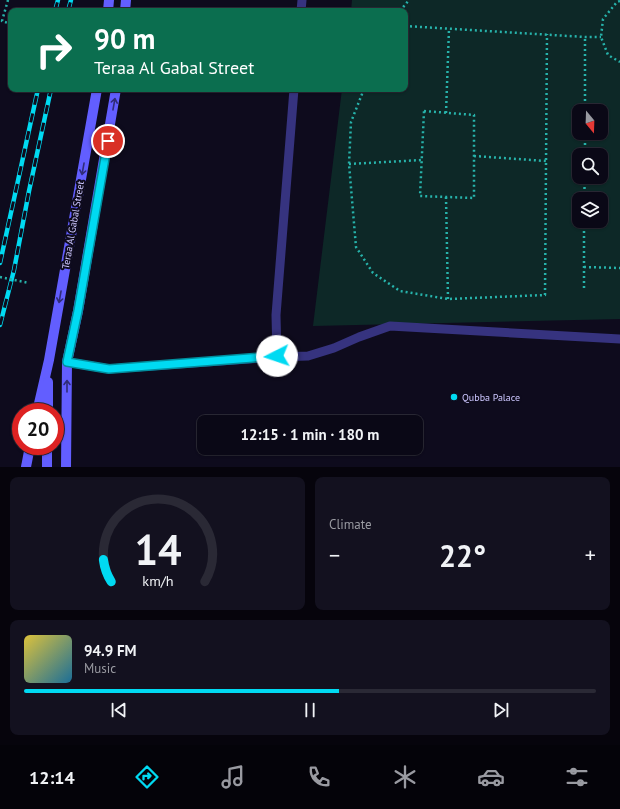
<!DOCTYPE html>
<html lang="en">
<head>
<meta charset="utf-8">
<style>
  :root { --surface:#0a0816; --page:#13111f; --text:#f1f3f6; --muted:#999aa1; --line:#2a2935; --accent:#00daf2 }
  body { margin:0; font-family:"PT Sans",sans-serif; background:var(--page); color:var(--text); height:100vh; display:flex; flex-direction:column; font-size:15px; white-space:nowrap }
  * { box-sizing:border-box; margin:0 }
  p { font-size:13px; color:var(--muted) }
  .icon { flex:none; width:22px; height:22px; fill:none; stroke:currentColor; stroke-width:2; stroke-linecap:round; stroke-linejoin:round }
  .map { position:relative; height:467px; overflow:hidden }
  .details { display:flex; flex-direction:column; gap:10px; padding:10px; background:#06040c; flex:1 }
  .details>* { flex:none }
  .hud { position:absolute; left:8px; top:8px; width:400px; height:84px; border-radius:8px; box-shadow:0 1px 3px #0004,0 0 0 1px var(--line); background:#0b6e4f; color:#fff; overflow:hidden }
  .needle { width:26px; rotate:161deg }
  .tools { position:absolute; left:572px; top:104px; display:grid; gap:8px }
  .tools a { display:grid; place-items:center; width:36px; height:36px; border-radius:8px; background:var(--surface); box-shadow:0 1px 3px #0004,0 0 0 1px var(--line); font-size:20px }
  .speed { position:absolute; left:12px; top:403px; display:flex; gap:8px; font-size:20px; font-weight:700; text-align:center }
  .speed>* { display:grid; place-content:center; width:52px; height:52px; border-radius:50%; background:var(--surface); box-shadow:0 1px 3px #0004,0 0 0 1px var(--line); line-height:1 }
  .speed .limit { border:6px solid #d22; background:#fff; color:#111 }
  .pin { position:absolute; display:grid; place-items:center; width:34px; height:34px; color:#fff; margin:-17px; border:2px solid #fff; border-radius:50%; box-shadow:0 1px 4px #0007 }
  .me { position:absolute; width:44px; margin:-22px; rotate:266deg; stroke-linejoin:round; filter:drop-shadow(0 0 3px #0008) }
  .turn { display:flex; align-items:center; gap:14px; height:84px; padding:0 20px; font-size:18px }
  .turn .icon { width:52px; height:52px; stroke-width:2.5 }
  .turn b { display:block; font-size:28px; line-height:34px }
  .big { font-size:30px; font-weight:700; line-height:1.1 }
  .details .widget { flex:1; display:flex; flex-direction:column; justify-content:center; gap:6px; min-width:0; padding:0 14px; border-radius:8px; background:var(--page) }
  .details .dial { align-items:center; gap:0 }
  .dial svg { height:104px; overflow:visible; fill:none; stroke:var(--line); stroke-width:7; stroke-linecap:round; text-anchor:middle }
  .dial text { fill:var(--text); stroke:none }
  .song { display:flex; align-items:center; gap:12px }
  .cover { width:48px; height:48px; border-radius:6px; background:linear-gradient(135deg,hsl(50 70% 55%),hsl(200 70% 35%)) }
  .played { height:4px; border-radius:2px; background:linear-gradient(90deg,var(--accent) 55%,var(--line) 55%) }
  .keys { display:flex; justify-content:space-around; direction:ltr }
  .heat { display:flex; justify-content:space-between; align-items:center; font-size:22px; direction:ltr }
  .details .tiles { flex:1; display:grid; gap:10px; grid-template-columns:1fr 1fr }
  .widget:last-child { grid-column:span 2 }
  .trip { position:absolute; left:197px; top:415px; width:226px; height:40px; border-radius:8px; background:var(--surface); box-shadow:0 1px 3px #0004,0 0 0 1px var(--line); font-weight:700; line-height:40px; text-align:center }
  .tab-bar { display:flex; height:64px; justify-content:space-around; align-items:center; background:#040309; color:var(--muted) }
  .tab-bar .icon { width:28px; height:28px }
  .tab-bar .active { color:var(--accent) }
  .tab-bar b { font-size:18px; color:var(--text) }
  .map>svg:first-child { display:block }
  .green { fill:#0d2827; fill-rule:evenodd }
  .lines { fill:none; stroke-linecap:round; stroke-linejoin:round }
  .path { stroke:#27b3ab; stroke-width:2.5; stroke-dasharray:2 3; stroke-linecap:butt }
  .service { stroke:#36337f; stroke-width:9 }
  .secondary { stroke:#625eff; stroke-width:10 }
  .rail-casing { stroke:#00daf2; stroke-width:4.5 }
  .rail { stroke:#0e0b1d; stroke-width:3; stroke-dasharray:9; stroke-linecap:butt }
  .path-bridge { stroke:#27b3ab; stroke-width:2.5; stroke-dasharray:2 3; stroke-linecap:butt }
  .oneway { stroke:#302c77 }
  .route-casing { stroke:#008e9d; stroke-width:10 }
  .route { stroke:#00daf2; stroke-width:7 }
  .poi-dot { fill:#00daf2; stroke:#0e0b1d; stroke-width:1.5 }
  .labels { text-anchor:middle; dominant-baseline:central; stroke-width:4; stroke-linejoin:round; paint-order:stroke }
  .street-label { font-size:10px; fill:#cdc7ff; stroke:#0e0b1d }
  .poi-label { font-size:10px; fill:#cdc7ff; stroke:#0e0b1d; text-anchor:start }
</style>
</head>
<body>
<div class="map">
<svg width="620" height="467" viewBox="0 0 620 467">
  <rect width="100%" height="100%" fill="#0e0b1d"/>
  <!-- green -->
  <path class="green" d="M 352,0 L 620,0 L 620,319 L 313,326 L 342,89 L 405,89 L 405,11 L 351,11 ZM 579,111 L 601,111 L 601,133 L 579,133 ZM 579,155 L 601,155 L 601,177 L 579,177 ZM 579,199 L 601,199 L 601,221 L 579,221 Z"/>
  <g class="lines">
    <!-- path -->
    <g class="path">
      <polyline points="8,0 2,21 11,24"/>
      <polyline points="620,1 617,2 603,19 601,37 608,55 620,62"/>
      <polyline points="400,11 409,0"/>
      <polyline points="405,26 585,37 601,37"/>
      <polyline points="364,89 351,122 349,164 356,247 373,273 400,291 448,299 545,295 547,34"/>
      <polygon points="424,111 474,115 474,198 420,196"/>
      <polyline points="585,111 585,37"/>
      <polyline points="446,113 449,29"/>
      <polyline points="585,155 585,133"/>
      <polyline points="474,156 546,161"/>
      <polyline points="349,164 422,160"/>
      <polyline points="446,197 448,299"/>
      <polyline points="584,199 585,177"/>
      <polyline points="584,267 620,268"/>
      <polyline points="584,288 584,221"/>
    </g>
    <!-- service -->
    <g class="service">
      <polyline points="301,11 302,0"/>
      <polyline points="294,89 276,315 277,357 308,356 334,348 359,337 390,326 620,339"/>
      <polyline points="67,362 109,369 277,357"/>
    </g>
    <!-- secondary -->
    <g class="secondary">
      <polyline points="108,11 109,0"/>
      <polyline points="125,11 126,0"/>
      <polyline points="37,412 49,360 97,89"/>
      <polyline points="48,412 48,382"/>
      <polyline points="26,467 30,446"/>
      <polyline points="47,467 47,446"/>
      <polyline points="66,467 67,362 78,311 116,89"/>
    </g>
    <defs>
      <g id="rail">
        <polyline points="55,11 58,0"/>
        <polyline points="68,11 71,0"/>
        <polyline points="0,263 38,89"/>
        <polyline points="0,325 14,270 29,191 51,89"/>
      </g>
    </defs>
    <!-- rail casing -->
    <use href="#rail" class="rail-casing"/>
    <!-- rail -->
    <use href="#rail" class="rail"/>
    <!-- path-bridge -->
    <polyline class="path-bridge" points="0,277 29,283"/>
  </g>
  <!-- one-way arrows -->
  <defs><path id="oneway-shaft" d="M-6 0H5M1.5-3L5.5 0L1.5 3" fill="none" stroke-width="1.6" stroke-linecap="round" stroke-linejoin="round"/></defs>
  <g class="oneway">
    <use href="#oneway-shaft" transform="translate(114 104) rotate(-80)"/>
    <use href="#oneway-shaft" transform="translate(83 169) rotate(100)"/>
    <use href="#oneway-shaft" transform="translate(60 297) rotate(100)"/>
    <use href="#oneway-shaft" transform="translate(67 386) rotate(-90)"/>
  </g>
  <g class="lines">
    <defs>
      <polyline id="route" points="108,141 78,311 67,362 109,369 277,356"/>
    </defs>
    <!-- route casing -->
    <use href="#route" class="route-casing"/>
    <!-- route -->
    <use href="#route" class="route"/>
  </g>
  <!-- markers -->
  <circle class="poi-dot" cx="454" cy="397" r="4"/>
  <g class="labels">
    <!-- street labels -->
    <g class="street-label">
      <text transform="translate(73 225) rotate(-80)">Teraa Al Gabal Street</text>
    </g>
    <!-- poi labels -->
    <g class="poi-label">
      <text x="462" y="397">Qubba Palace</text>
    </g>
  </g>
</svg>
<div class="tools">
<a><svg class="needle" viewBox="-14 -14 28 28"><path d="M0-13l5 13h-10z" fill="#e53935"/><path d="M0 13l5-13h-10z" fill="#999aa1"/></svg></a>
<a><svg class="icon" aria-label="search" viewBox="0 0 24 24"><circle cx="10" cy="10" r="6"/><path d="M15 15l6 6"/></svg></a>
<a><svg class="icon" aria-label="layers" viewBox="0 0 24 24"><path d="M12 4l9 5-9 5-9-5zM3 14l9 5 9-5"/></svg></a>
</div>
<div class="speed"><div class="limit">20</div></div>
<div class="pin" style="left:108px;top:141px;background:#d93025"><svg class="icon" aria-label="arrive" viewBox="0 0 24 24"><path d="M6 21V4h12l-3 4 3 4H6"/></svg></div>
<svg class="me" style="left:277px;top:356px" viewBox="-20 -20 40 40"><circle r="19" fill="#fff"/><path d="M0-13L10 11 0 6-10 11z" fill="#00daf2"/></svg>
<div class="trip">12:15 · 1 min · 180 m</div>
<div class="hud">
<div class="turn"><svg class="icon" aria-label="right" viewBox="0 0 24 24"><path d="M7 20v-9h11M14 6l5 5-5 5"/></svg><div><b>90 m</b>Teraa Al Gabal Street</div></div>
</div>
</div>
<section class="details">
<div class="tiles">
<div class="widget dial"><svg viewBox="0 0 100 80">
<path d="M14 69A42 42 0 1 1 86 69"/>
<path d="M14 69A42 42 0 0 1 8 52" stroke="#00daf2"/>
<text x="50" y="56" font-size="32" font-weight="700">14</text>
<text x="50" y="72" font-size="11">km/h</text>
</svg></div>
<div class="widget"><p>Climate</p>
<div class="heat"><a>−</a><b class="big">22°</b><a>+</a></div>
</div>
<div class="widget">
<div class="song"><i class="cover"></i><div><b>94.9 FM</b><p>Music</p></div></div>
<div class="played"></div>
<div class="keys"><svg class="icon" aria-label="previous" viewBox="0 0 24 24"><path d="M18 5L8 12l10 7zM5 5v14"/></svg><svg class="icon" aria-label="pause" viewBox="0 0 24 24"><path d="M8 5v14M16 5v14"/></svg><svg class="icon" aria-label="next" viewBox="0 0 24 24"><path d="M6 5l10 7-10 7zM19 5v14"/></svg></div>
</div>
</div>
</section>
<nav class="tab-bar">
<b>12:14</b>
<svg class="icon active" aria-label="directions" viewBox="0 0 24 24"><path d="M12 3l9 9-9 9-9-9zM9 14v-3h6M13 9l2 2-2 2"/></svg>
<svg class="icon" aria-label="music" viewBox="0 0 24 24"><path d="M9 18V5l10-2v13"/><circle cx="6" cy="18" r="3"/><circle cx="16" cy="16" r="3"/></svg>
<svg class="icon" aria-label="phone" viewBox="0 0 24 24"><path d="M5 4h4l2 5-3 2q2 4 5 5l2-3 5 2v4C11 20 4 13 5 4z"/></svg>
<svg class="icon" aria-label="climate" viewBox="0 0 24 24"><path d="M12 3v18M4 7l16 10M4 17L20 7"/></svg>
<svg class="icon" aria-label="car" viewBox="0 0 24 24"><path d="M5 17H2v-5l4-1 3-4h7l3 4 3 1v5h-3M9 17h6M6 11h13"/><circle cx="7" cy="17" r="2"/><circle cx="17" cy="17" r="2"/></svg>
<svg class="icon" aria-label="filters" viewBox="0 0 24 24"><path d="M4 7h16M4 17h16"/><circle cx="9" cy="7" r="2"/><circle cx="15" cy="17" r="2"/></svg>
</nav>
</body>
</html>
